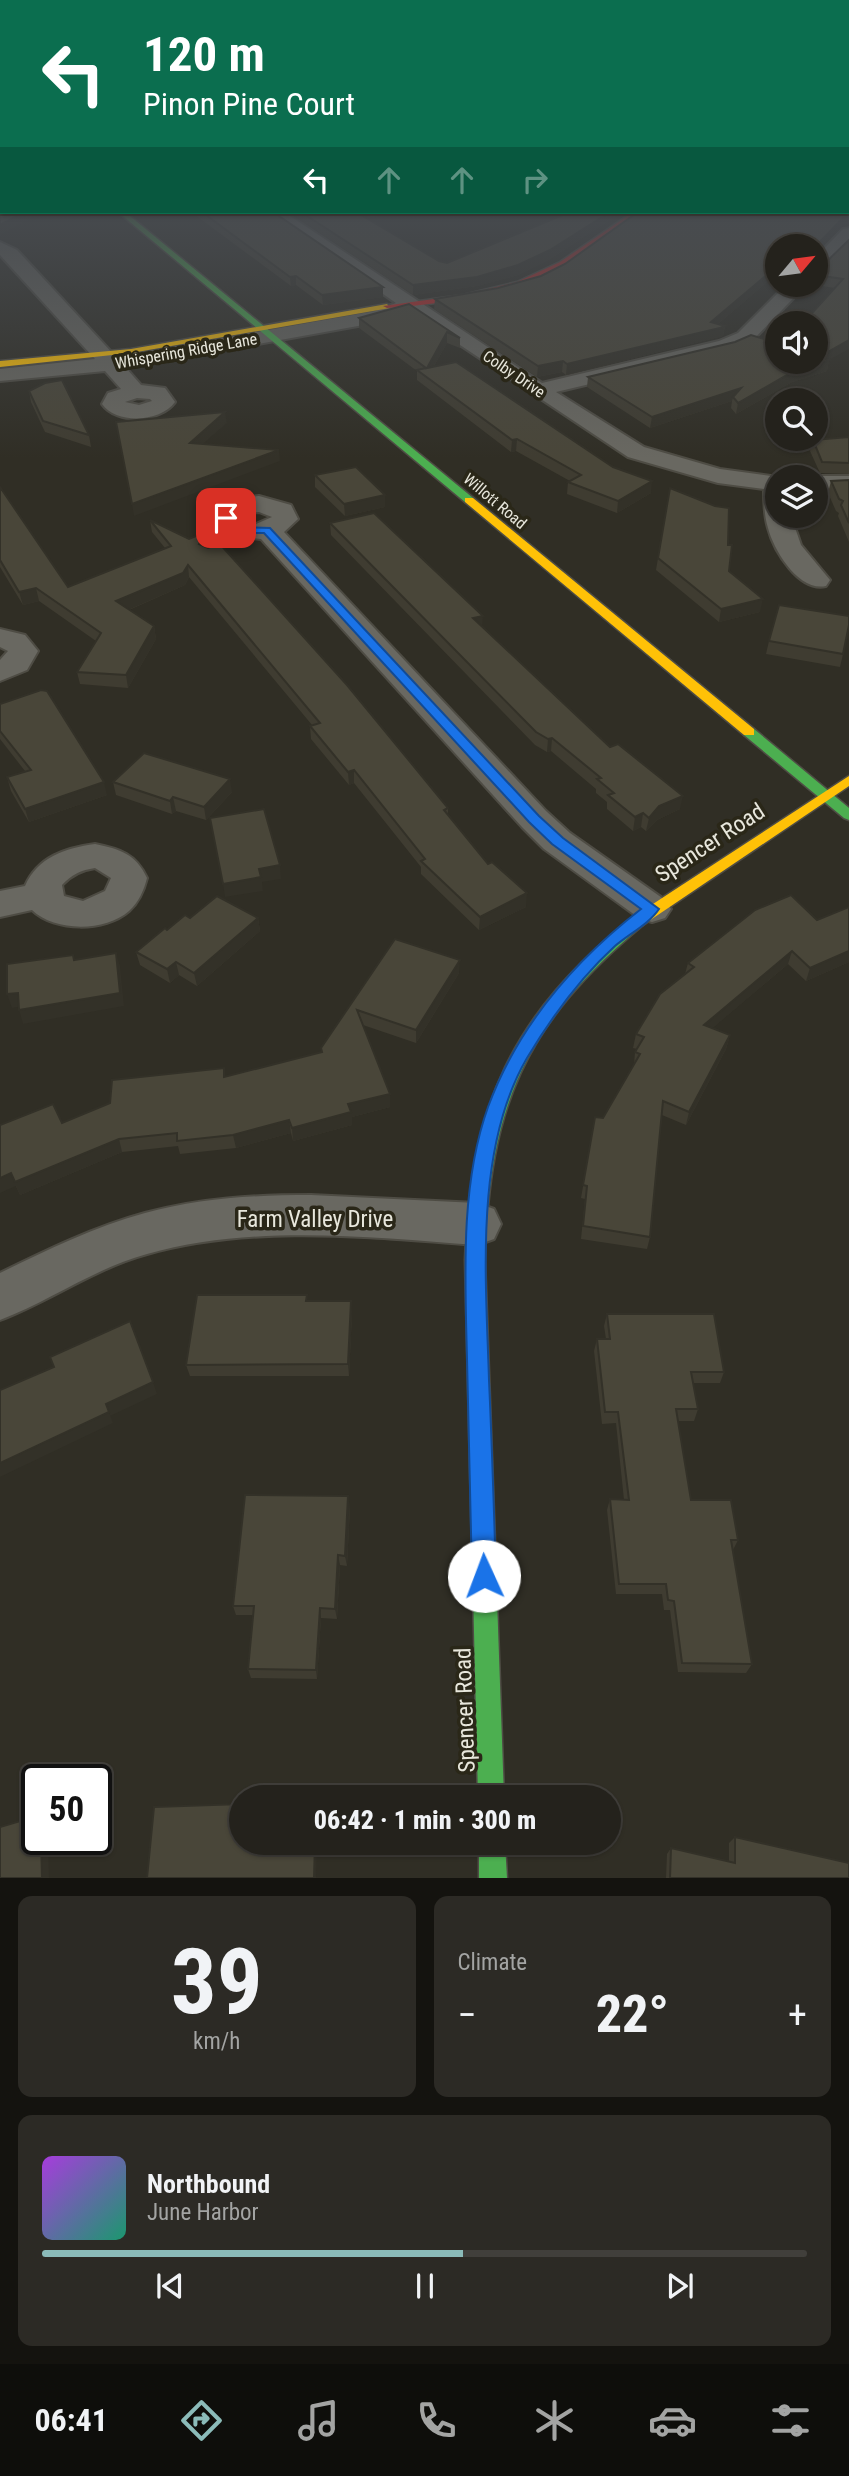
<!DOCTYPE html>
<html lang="en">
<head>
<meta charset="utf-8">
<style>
  :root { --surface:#24221c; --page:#2c2a25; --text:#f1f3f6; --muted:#a3a4a3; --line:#413f3b; --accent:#8bbbb9 }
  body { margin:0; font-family:"Roboto Condensed",sans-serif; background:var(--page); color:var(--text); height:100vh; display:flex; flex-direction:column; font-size:26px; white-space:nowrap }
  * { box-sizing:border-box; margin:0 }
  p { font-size:23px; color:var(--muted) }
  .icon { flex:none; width:38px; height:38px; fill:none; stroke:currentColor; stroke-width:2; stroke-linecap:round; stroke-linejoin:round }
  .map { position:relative; height:1878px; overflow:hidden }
  .sheet { display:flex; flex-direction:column; gap:18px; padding:18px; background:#14130f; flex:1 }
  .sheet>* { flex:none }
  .guide { position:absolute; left:0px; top:0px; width:850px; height:214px; box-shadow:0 2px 5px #0004,0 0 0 2px var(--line); background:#0b6e4f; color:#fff; overflow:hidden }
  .needle { width:46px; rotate:61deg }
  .fabs { position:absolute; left:765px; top:234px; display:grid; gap:14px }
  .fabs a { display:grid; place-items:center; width:63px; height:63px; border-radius:50%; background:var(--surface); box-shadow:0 2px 5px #0004,0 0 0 2px var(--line); font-size:35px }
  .speed { position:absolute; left:21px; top:1764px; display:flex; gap:14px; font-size:35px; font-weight:700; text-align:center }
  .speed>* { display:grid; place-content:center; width:91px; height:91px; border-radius:50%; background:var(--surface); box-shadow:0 2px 5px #0004,0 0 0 2px var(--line); line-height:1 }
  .speed .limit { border:4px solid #111; border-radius:10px; background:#fff; color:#111 }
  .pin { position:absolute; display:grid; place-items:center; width:60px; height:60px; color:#fff; margin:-30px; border-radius:14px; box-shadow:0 4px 10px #0006 }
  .me { position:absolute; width:77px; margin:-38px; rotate:358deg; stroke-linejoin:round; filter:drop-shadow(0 0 5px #0008) }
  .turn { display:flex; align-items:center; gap:24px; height:147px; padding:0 28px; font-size:32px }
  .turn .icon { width:91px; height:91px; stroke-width:2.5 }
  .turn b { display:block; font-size:49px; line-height:60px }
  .lanes { display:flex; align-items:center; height:66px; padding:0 28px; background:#0003; justify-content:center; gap:35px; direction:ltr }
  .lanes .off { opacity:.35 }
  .big { font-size:52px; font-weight:800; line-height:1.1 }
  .sheet .tile { flex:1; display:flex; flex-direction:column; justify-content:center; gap:10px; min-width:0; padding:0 24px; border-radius:14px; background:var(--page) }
  .sheet .dial { align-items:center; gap:0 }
  .dial b { font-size:91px; line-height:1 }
  .song { display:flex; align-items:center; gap:21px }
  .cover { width:84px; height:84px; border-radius:10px; background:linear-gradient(135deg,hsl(280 70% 55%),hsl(160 70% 35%)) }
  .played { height:7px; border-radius:4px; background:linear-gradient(90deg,var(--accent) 55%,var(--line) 55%) }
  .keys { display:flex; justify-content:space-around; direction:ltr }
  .heat { display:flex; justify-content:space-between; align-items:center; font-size:38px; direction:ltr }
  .sheet .tiles { flex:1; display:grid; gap:18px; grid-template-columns:1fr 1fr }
  .tile:last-child { grid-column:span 2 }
  .trip { position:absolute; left:229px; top:1785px; width:392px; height:70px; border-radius:35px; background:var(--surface); box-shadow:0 2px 5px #0004,0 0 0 2px var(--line); font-weight:800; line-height:70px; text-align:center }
  .tab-bar { display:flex; height:112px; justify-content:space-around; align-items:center; background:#0e0e0b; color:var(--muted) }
  .tab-bar .icon { width:49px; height:49px }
  .tab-bar .on { color:var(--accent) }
  .tab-bar b { font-size:32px; color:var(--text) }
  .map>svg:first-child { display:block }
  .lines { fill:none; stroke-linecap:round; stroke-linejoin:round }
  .street-casing { stroke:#4e4c44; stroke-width:4 }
  .fast-casing { stroke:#4e4c44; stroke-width:3 }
  .slow-casing { stroke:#4e4c44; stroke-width:3 }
  .jam-casing { stroke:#4e4c44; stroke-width:3 }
  .street { fill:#696861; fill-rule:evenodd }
  .fast { fill:#4caf50; fill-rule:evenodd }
  .slow { fill:#ffc107; fill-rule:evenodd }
  .jam { fill:#c62828; fill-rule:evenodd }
  .wall { fill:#3f3c31 }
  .shaded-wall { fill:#333128 }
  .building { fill:#494639; stroke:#333128; stroke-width:2 }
  .route { fill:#1a73e8; stroke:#114b97; stroke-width:2 }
  .labels { text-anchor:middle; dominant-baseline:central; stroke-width:7; stroke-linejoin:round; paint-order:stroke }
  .far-street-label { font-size:16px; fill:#e8e7dc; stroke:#2a2718 }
  .near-street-label { font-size:23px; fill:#e8e7dc; stroke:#2a2718 }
</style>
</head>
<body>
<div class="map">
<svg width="849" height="1878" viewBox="0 0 849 1878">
  <rect width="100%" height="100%" fill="#302e25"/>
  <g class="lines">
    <defs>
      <g id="street">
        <path d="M 266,212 L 284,212 L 542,383 L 719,341 L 738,333 L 786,285 L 806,285 L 752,341 L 733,350 L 556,392 L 644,447 L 720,469 L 785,478 L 777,478 L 777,516 L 791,516 L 801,545 L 830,580 L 826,586 C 799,592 774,551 768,528 C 764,515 764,502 764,489 L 718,483 L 628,457 L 409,311 L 380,322 L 126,368 L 141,385 L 165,388 L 175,402 C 161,422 117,425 102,404 L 108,393 L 121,389 L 105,371 L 0,381 L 0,369 L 95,359 L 0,255 L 0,242 L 17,250 L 116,357 L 375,311 L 396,303 ZM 137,398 L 150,399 L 152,401 L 139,405 L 125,402 Z"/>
        <polygon points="849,228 849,243 822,271 816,272 816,257 843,229"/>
        <polygon points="816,476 849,476 849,490 816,490 816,478 808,478"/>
        <path d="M 259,496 L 291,505 L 298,519 L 284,532 L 546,811 L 570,833 L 665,900 L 671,909 L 665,918 L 652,922 L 639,918 L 544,849 L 522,827 L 261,539 L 230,536 L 213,522 C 218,501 241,498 259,496 ZM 259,512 L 272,517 L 256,524 L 239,520 L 247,513 Z"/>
        <polygon points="0,629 25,635 38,651 27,670 0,681 0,660 8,651 0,647"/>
        <path d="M 95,844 C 120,849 136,854 147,878 C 144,890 139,902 129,911 C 105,932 55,932 32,910 L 0,917 L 0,891 L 25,886 C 38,857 65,848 95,844 ZM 95,868 L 111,878 L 105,891 L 83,901 L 64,896 L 62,885 C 71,875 81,870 95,868 Z"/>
        <path d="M 311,1195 L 477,1203 L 494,1209 L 501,1224 L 494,1239 L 477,1245 C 368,1237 254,1224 147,1254 C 95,1268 50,1301 0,1320 L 0,1273 C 47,1250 94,1227 145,1213 C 199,1198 255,1195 311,1195 Z"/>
      </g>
      <g id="fast">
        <polygon points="118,212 125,212 473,498 473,502 465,502"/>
        <polygon points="749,728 754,729 849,808 849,820 844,818 744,735 744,729"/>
        <path d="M 638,916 L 646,921 L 643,925 C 524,1024 489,1107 485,1260 L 504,1797 L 478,1797 L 465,1260 C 471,1105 510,1016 633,917 Z"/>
        <polygon points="479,1843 505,1843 507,1878 479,1878"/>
      </g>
      <g id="slow">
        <polygon points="387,304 390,308 131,353 0,367 0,361 131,349"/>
        <polygon points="465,498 473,498 754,729 754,735 744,735 465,502"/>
        <polygon points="849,776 849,786 643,925 633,925 630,921 633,917"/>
      </g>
      <path id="jam" d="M 633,212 L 640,212 C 560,282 491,300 387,308 L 383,306 L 463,295 L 517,282 L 560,262 Z"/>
    </defs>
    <!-- street casing -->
    <use href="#street" class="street-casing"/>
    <!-- fast casing -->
    <use href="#fast" class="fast-casing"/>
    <!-- slow casing -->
    <use href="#slow" class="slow-casing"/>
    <!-- jam casing -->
    <use href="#jam" class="jam-casing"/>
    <!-- street -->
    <use href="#street" class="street"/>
    <!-- fast -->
    <use href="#fast" class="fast"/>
    <!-- slow -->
    <use href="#slow" class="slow"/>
    <!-- jam -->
    <use href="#jam" class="jam"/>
  </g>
  <!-- wall -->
  <g class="wall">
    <polygon points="191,212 273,212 383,297 323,305 296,285 291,286"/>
    <polygon points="288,212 404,212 366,218 439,261 447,263 616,216 550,259 518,275 477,286 413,295"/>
    <polygon points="841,227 816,254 777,247 777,278 773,277 718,324 725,326 723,336 566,375 562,372 537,377 434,309 435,299 498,288 541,276 565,264"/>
    <polygon points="849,240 827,371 792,382 736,414 731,408 732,401 650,428 587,387 588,377 777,362 835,288 816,285 816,263 824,264"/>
    <polygon points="409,304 460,338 460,348 447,343 434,366 651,493 617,513 567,494 568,482 570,481 516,451 511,452 417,380 417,371 359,328 359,318"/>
    <polygon points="29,391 89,435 91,447 45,432 31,402"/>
    <polygon points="849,437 849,474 820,473 810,451 813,440"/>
    <polygon points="315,475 385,495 385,507 345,516 315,487"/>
    <polygon points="849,480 849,542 838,516 839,513 836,511 828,493 831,481"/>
    <polygon points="0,487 68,587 165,548 152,532 150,520 189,539 207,544 206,547 448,808 448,815 488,864 526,907 479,930 421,874 421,867 354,783 349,785 311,739 310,726 312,725 189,577 185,585 129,610 154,626 156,639 128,688 80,684 77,672 96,641 39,601 23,605 0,567"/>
    <polygon points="670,488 728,545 729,571 760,612 719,622 656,570"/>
    <polygon points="330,523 482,627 610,747 680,809 657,820 646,831 641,827 633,831 607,809 607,802 596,793 596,789 551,751 547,752 535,745 331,535"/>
    <polygon points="769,641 843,654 840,667 766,654"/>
    <polygon points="0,704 107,795 29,822 11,791 7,777 25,771 0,739"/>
    <polygon points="113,782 232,792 206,820 176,811 172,814 116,795"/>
    <polygon points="849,907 849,962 806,981 788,964 712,1028 730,1035 726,1049 686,1125 662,1115 650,1237 647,1249 581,1239 585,1199 581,1198 595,1117 603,1118 634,1065 635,1052 637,1049 633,1048 636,1034 685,974 688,963 817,920"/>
    <polygon points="190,918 258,918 260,931 197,986 179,975 170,983 140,965 136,952 167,930"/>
    <polygon points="395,939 459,973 416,1043 363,1025 390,1107 352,1117 352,1125 293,1141 291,1133 236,1148 180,1154 178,1146 122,1152 20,1195 16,1186 62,1123 224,1068 225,1077 321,1052 321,1048"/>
    <polygon points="352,1314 349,1376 190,1376 186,1365"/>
    <polygon points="607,1314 724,1372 720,1383 693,1383 698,1409 694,1421 678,1421 691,1500 738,1540 733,1550 752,1664 746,1673 678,1672 670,1610 664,1610 662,1594 616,1594 607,1510 610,1499 624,1500 616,1423 602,1424 594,1351 597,1339 606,1339 604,1326"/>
    <polygon points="350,1507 347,1566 340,1565 337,1619 321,1618 317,1679 251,1678 248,1669 253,1615 236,1615 233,1606"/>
    <polygon points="735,1837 849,1878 666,1878 667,1854 671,1848 729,1861 729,1843"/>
  </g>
  <!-- shaded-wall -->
  <g class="shaded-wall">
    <polygon points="25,212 43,212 0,235 0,225"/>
    <polygon points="354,212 404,212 354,219"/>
    <polygon points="610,212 638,212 616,216 550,259 518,275 477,286 413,295 413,285"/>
    <polygon points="849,217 849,226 841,227 816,254 816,246 843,218"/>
    <polygon points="775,268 773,277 711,330 725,326 723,336 566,375 567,364 711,322"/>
    <polygon points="296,276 296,285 291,286 290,277"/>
    <polygon points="383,287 383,297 323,305 322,295"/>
    <polygon points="447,332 447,343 427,378 427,368"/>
    <polygon points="849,340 849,349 829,360 827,371 792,382 736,414 738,403"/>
    <polygon points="563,361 562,372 537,377 538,366"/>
    <polygon points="741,388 733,397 732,401 650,428 652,417"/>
    <polygon points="225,412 227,423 191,454 190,443"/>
    <polygon points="517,439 516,451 511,452 512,440"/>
    <polygon points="279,450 280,461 134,516 132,504"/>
    <polygon points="652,481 651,493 617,513 618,501"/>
    <polygon points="385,495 385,507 345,516 344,504"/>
    <polygon points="206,532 207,544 201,556 199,544"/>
    <polygon points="188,565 189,577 185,585 119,614 116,601"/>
    <polygon points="36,588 39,601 23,605 19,592"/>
    <polygon points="763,599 760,612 719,622 721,609"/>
    <polygon points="483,616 482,628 473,618"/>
    <polygon points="154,626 156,639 128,688 126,675"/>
    <polygon points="552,738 551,751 547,752 548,739"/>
    <polygon points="354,770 354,783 349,785 348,772"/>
    <polygon points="230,779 232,792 206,820 204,807"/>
    <polygon points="104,782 107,795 29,822 25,809"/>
    <polygon points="683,796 680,809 657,820 646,831 649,818 659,806"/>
    <polygon points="173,797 176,811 172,814 170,801"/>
    <polygon points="643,813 641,827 633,831 635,817"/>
    <polygon points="280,865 281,879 262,882 263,891 225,897 223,884 259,869"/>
    <polygon points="527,893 526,907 479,930 480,917"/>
    <polygon points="258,918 260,931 197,986 194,973"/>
    <polygon points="792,951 788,964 701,1038 704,1025"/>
    <polygon points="849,951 849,962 806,981 810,968"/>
    <polygon points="116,953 120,966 124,1006 23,1024 19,1010"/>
    <polygon points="460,960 459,973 416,1043 416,1030"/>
    <polygon points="176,962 179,975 170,983 167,969"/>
    <polygon points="18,993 23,1006 12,1008 7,994"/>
    <polygon points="730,1035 726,1049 686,1125 689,1112"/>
    <polygon points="390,1094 390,1107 352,1117 352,1125 293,1141 292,1128 348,1104"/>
    <polygon points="289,1120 291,1133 236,1148 233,1135"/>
    <polygon points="119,1139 122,1152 20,1195 16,1186 0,1193 0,1178 11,1173"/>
    <polygon points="351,1301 352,1314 349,1376 348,1364"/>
    <polygon points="153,1382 157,1394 110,1416 106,1404"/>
    <polygon points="109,1412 113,1423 0,1477 0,1463"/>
    <polygon points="348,1496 350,1507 347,1566 345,1556"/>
    <polygon points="338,1555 340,1565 337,1619 335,1609"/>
    <polygon points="320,1608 321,1618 317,1679 316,1670"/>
    <polygon points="41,1839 48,1839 49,1878 42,1878"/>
    <polygon points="315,1843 317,1843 316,1878 314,1878"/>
  </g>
  <!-- building -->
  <g class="building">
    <polygon points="0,195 2,195 2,212 25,212 0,225"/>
    <polygon points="849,195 849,217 843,218 816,246 816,258 816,247 777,247 777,268 775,268 711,322 725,326 720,328 567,364 563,361 538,366 435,299 498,288 541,276 565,264 638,212 849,212"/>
    <polygon points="202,212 273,212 383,287 322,295 296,276 290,277"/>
    <polygon points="301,212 356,212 439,261 447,263 570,212 610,212 550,250 518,265 477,277 413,285"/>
    <polygon points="849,240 849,340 819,357 829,360 794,371 738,403 733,397 741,388 652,417 588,377 735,342 751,335 777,343 777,362 816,362 816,324 802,324 843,279 816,275 816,263 824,264"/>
    <polygon points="409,304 460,338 447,332 427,368 456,362 613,467 652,481 618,501 568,482 581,475 517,439 512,440 417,370 426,368 359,318"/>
    <polygon points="62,380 89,435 43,421 29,391 45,383"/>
    <polygon points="225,412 190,443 279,450 132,504 116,422"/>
    <polygon points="849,437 849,463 822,462 813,440"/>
    <polygon points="356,467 385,495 344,504 315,475"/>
    <polygon points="849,480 849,523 841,505 843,501 839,499 831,481"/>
    <polygon points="0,487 68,587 171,546 150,520 189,539 206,532 199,544 208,548 219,543 347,685 448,808 444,810 488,864 492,862 527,893 480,917 421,861 425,859 354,770 348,772 310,726 320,723 188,565 183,573 116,601 154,626 126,675 77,672 101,633 36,588 19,592 0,560"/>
    <polygon points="670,488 715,506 729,508 728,545 732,545 729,571 763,599 721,609 658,558"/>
    <polygon points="374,513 483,616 473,618 610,747 618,744 683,796 659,806 649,818 643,813 635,817 608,795 614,793 597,779 601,778 552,738 548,739 536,732 330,523"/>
    <polygon points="779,605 849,616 849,625 843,654 769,641"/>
    <polygon points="41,690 47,691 104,782 25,809 7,777 31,770 0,731 0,704"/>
    <polygon points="144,753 230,779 204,807 173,797 170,801 113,782"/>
    <polygon points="264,809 280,865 259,869 261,877 223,884 210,818"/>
    <polygon points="791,895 817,920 849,907 849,951 810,968 792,951 704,1025 730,1035 689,1112 663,1101 650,1237 583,1226 587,1186 583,1185 595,1117 603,1118 640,1054 635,1052 644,1037 636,1034 660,994 694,967 688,963 755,910"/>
    <polygon points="217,896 258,918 194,973 176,962 167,969 136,952 165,928 167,930 185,915 190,918"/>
    <polygon points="395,939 460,960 416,1030 357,1010 390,1094 348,1104 351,1112 292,1128 289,1120 233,1135 177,1141 177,1133 119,1139 15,1182 11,1173 0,1178 0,1125 53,1104 62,1123 110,1103 112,1080 224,1068 224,1077 322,1052 321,1048"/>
    <polygon points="116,953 120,993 19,1010 18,993 7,994 7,964 73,955 74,960"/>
    <polygon points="197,1295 307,1295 306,1301 351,1301 348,1364 186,1365"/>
    <polygon points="607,1314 714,1314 724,1372 691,1372 698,1409 676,1409 691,1500 731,1500 738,1540 731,1540 752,1664 682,1663 674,1601 668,1600 666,1584 619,1584 610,1499 629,1500 618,1412 605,1412 597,1339 610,1339"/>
    <polygon points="130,1321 153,1382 106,1404 109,1412 0,1463 0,1390 54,1367 50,1357"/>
    <polygon points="245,1495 348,1496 345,1556 338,1555 335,1609 320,1608 316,1670 248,1669 254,1606 233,1606"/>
    <polygon points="317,1791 316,1797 270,1797 270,1793"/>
    <polygon points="242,1804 242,1843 315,1843 314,1878 147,1878 154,1807"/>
    <polygon points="37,1816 37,1839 41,1839 42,1878 0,1878 0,1827"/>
    <polygon points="735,1837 849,1863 849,1878 670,1878 671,1848 735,1863"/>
  </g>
  <!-- sky -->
  <linearGradient id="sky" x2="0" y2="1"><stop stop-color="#1a1914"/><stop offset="0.43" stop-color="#484c51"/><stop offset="1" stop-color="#484c51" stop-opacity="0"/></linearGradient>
  <rect width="849" height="458" fill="url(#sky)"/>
  <!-- route -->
  <path class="route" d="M 226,515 L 239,527 L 270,528 L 539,816 L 563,838 L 659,909 C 649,924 629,934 615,946 C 580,978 551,1018 527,1058 C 474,1149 486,1279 489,1380 C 492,1445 494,1510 496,1576 L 493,1584 L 484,1588 L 476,1584 L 472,1576 C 471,1503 469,1431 467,1359 C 465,1277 460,1185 488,1107 C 518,1026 574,961 641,909 L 552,844 L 529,822 L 264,533 C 245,533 230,536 220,518 Z"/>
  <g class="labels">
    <!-- far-street labels -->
    <g class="far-street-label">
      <text transform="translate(186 351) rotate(-10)">Whispering Ridge Lane</text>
      <text transform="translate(514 374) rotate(34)">Colby Drive</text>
      <text transform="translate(495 501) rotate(40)">Willott Road</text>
    </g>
    <!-- near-street labels -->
    <g class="near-street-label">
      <text transform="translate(710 843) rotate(-33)">Spencer Road</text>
      <text x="315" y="1219">Farm Valley Drive</text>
      <text transform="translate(465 1710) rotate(-92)">Spencer Road</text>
    </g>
  </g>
</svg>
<div class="fabs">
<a><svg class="needle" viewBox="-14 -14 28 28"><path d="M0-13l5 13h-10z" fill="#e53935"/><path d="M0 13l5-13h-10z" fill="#a3a4a3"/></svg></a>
<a><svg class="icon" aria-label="sound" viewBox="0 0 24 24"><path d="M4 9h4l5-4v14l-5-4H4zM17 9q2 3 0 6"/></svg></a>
<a><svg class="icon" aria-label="search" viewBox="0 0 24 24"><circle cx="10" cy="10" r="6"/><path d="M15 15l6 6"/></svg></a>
<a><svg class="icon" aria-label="layers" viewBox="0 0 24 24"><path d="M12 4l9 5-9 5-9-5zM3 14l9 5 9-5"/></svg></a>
</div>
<div class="speed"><div class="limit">50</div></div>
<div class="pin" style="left:226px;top:518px;background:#d93025"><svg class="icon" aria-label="arrive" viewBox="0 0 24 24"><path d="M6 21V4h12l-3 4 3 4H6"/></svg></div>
<svg class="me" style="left:484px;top:1576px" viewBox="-20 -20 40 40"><circle r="19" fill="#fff"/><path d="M0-13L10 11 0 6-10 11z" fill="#1a73e8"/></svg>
<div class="trip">06:42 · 1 min · 300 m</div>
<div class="guide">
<div class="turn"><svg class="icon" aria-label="left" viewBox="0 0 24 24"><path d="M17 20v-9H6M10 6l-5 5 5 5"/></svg><div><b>120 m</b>Pinon Pine Court</div></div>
<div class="lanes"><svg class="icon" aria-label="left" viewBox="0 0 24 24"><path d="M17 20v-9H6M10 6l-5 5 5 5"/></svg><svg class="icon off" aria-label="ahead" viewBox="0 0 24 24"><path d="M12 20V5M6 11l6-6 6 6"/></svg><svg class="icon off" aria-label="ahead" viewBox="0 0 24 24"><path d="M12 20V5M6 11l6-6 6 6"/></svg><svg class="icon off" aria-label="right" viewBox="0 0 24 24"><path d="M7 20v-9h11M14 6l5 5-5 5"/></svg></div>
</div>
</div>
<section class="sheet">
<div class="tiles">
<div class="tile dial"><b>39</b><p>km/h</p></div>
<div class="tile"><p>Climate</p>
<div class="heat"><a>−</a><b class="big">22°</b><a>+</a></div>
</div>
<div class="tile">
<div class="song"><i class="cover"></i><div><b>Northbound</b><p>June Harbor</p></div></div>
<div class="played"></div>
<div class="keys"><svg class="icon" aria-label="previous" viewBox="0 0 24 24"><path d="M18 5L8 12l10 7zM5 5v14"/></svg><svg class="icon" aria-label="pause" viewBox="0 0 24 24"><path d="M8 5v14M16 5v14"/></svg><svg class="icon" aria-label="next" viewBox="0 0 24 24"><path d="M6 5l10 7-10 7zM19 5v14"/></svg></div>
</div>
</div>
</section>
<nav class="tab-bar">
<b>06:41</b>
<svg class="icon on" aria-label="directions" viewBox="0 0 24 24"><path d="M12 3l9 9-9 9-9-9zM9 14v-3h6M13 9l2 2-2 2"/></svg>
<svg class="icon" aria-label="music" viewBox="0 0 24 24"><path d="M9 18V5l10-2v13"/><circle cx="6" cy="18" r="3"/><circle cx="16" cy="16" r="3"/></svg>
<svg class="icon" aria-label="phone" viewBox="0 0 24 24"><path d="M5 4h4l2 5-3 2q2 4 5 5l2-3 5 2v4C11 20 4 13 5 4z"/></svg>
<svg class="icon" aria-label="climate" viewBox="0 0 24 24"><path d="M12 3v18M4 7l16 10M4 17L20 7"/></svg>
<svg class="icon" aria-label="car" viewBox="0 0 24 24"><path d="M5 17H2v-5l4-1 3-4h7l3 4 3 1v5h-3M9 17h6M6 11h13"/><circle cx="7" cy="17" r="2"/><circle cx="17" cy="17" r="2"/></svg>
<svg class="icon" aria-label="filters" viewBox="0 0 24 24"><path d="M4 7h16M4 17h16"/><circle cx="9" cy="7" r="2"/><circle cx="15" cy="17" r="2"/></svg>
</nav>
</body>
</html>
